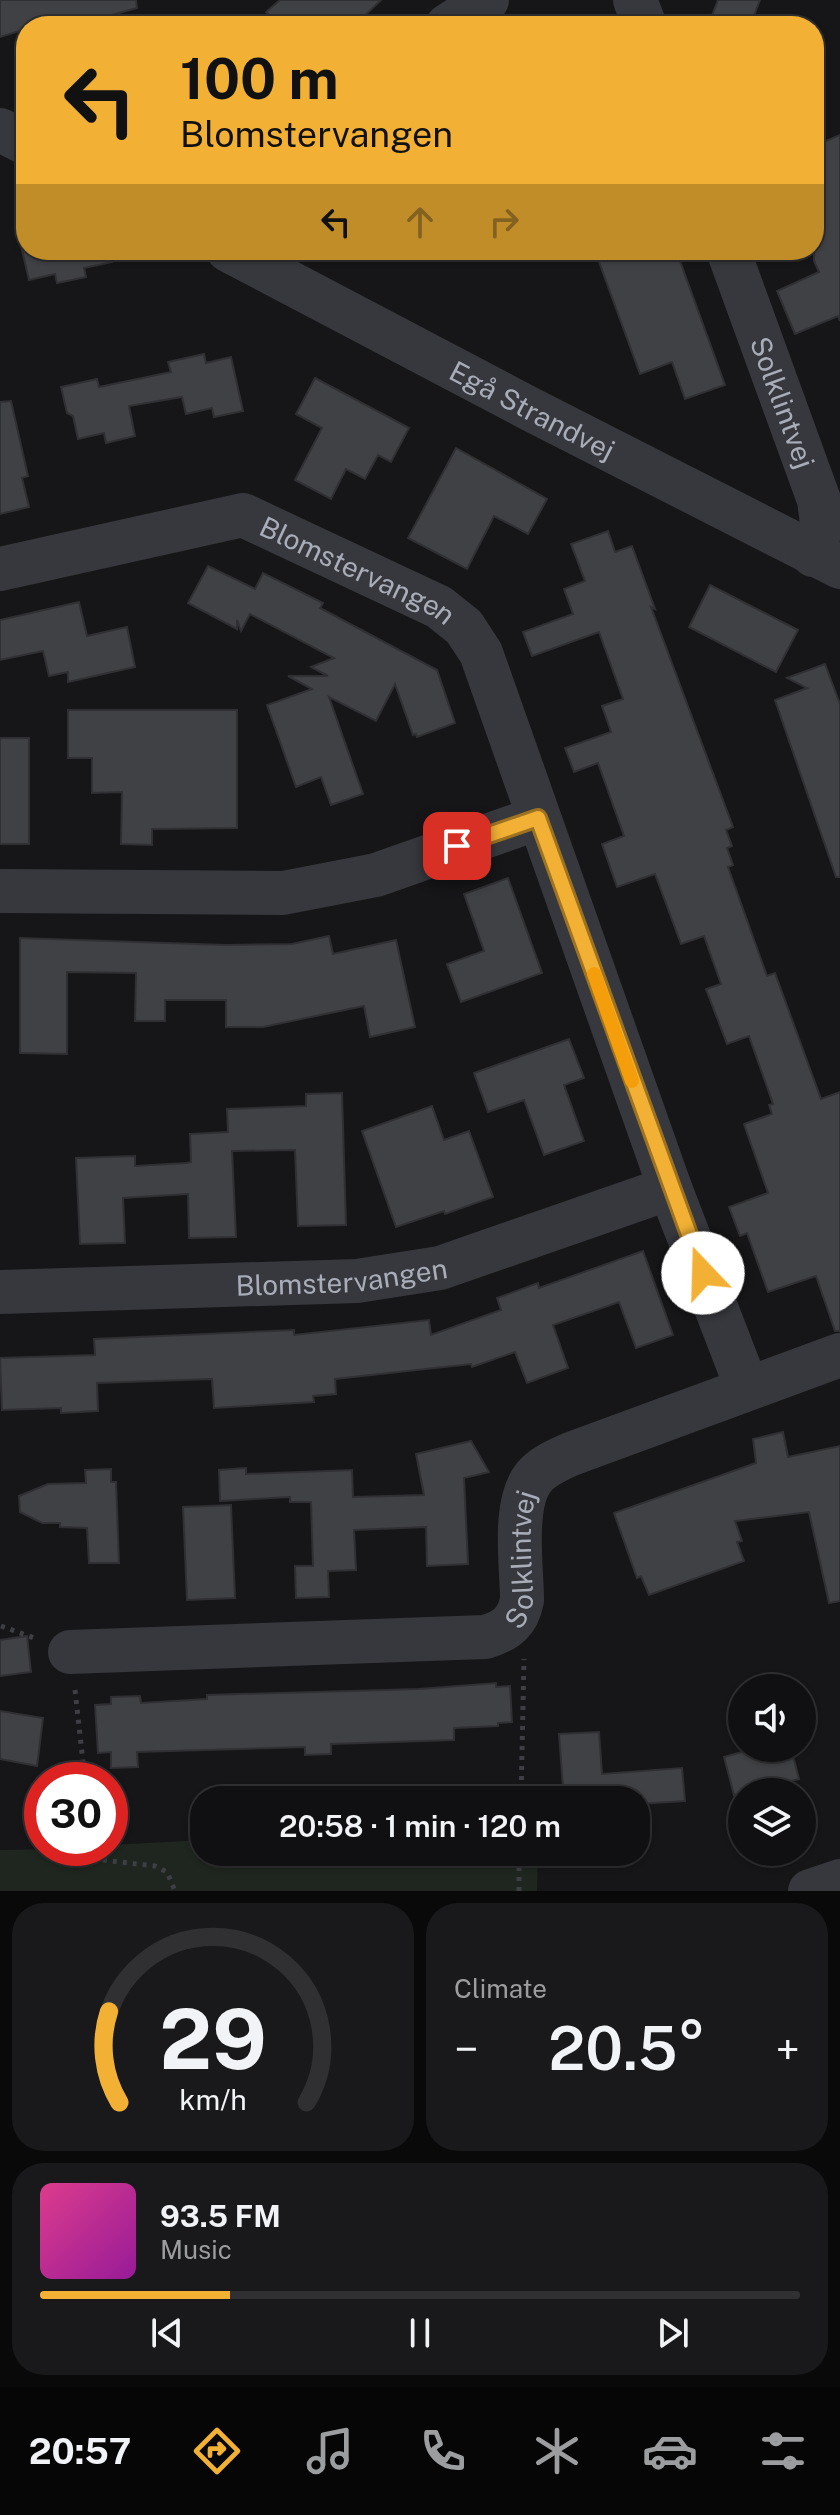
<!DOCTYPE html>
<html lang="en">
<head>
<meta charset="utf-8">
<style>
  :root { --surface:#101012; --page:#19191b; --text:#f1f3f6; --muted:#9c9d9f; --line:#303032; --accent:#f2b134 }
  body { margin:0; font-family:"Public Sans",sans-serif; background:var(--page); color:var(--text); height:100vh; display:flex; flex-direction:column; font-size:30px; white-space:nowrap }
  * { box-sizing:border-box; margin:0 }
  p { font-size:26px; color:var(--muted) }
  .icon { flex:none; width:44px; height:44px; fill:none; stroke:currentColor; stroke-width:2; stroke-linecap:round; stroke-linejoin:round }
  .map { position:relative; height:1891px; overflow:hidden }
  .side { display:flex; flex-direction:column; gap:12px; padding:12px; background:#09090a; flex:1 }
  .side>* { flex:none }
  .hud { position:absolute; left:16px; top:16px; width:808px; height:244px; border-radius:32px; box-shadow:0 2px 6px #0004,0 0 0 2px var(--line); background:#f2b134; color:#111; overflow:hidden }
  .fabs { position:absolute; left:728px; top:1674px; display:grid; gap:16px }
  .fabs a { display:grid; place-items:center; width:88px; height:88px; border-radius:50%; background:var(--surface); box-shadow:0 2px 6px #0004,0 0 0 2px var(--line); font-size:40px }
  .speed { position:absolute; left:24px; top:1762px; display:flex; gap:16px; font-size:40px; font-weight:700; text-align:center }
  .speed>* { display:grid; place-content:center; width:104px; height:104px; border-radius:50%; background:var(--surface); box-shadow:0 2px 6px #0004,0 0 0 2px var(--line); line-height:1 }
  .speed .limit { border:12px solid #d22; background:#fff; color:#111 }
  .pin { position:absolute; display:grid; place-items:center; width:68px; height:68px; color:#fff; margin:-34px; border-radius:16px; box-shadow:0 4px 12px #0006 }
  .me { position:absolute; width:88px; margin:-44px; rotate:339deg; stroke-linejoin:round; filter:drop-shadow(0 0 6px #0008) }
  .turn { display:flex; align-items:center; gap:28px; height:168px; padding:0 32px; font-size:36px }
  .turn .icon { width:104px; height:104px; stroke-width:2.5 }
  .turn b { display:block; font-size:56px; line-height:68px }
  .lanes { display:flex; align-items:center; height:76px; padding:0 32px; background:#0003; justify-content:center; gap:40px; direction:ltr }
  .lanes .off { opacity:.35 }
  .big { font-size:60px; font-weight:600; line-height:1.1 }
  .side .tile { flex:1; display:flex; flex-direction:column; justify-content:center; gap:12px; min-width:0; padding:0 28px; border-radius:32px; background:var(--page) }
  .side .dial { align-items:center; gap:0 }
  .dial svg { height:208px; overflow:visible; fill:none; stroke:var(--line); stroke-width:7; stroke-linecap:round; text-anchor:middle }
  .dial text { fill:var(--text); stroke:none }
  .song { display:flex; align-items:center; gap:24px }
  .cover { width:96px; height:96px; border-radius:12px; background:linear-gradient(135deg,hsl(330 70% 55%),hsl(300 70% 35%)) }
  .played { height:8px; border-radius:4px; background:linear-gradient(90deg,var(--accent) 25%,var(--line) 25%) }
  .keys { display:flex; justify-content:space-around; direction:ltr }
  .heat { display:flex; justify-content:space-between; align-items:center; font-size:44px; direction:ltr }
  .side .tiles { flex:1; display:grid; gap:12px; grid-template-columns:1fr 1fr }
  .tile:last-child { grid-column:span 2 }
  .trip { position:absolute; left:190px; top:1786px; width:460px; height:80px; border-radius:32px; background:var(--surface); box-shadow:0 2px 6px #0004,0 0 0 2px var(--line); font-weight:600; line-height:80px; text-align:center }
  .tab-bar { display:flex; height:128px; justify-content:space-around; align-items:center; background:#060607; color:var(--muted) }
  .tab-bar .icon { width:56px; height:56px }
  .tab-bar .on { color:var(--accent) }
  .tab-bar b { font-size:36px; color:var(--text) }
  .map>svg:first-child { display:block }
  .green { fill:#1e261f }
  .building { fill:#404145; stroke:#303034; stroke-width:2 }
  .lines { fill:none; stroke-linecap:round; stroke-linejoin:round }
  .path { stroke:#3d3f44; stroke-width:5; stroke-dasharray:4 6; stroke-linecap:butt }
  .minor { stroke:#37383d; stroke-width:44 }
  .route-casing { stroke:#9d7322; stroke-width:20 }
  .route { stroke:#f2b134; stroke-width:14 }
  .slow { stroke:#f59e0b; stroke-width:14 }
  .labels { text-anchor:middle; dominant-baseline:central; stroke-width:8; stroke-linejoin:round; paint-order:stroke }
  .street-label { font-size:28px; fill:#a8adb8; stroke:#111113 }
</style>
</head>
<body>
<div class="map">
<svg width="840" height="1891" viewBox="0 0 840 1891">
  <rect width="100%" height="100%" fill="#161618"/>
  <!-- green -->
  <polygon class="green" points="204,1840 204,1852 538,1852 537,1891 0,1891 0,1850 110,1848 110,1845"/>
  <!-- building -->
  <g class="building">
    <polygon points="0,0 136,0 137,8 90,21 91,26 26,26 26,29 0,37"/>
    <polygon points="280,0 381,0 354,26 279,26 266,12"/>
    <polygon points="718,0 760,0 750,26 708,26"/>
    <polygon points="840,135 840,321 838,316 795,334 777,291 819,272 814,261 814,146"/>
    <polygon points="22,250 111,250 112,262 84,268 86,277 57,283 55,274 29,280"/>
    <polygon points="624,250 676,250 725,385 685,399 672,362 640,374 598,259"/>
    <polygon points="204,354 206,363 231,357 243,411 214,417 212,408 186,414 182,397 129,406 135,436 106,443 104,433 78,439 73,416 67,413 61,387 97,379 99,387 171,372 168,362"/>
    <polygon points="315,378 409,428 391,462 378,455 365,479 346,469 331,499 295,480 322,428 296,414"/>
    <polygon points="11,401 28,476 22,478 29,507 0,514 0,402"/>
    <polygon points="456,448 547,499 528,534 494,516 467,569 408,538"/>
    <polygon points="608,531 615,552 632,546 655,609 651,607 733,827 726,830 732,846 727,848 733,865 728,867 767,976 775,973 821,1099 840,1092 840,1331 835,1331 816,1276 768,1292 747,1233 740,1236 729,1207 768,1193 744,1124 772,1114 769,1105 773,1104 749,1036 727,1044 706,989 721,984 704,936 681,944 655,874 617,887 602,844 624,836 598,763 574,772 565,748 611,732 602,706 623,699 599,632 532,656 523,632 573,614 564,589 585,581 571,544"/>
    <polygon points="208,566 255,589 263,573 323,603 320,608 437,670 455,723 417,737 416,734 413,735 395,684 376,721 329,697 363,794 331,805 321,777 296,787 267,705 312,689 288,676 328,676 311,667 334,658 250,614 241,631 237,620 237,629 188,603"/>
    <polygon points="710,585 798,630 776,672 689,627"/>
    <polygon points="79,602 87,636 127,627 135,667 68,682 68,672 49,676 43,651 0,660 0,620"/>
    <polygon points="825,664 840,704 840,877 836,877 775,700 807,688 787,678"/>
    <polygon points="68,710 237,710 237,828 152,829 152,845 121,844 122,792 92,793 92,758 68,758"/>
    <rect x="0" y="738" width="29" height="106"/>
    <polygon points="508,878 542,973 461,1002 447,964 484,951 464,894"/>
    <polygon points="329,936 333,954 396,940 415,1027 370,1037 364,1006 263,1027 226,1027 226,1000 165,1000 165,1021 135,1021 136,973 67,972 67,1054 20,1053 20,938 226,945 292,944"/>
    <polygon points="569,1039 584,1078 564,1085 584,1141 544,1155 524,1100 488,1112 474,1073"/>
    <polygon points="342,1093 346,1225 298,1226 295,1150 232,1151 236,1237 189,1238 188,1194 123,1198 125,1243 80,1244 76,1158 135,1156 135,1166 187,1163 191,1162 190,1134 228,1132 227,1109 306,1106 306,1094"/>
    <polygon points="432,1106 444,1140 469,1131 493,1197 445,1214 444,1211 396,1227 362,1131"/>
    <polygon points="643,1251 673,1335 636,1348 619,1302 553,1325 568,1368 527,1383 515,1352 472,1367 471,1364 335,1379 336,1394 313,1396 314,1402 214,1408 212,1379 97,1383 98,1411 61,1413 61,1408 2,1410 0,1358 95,1355 94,1339 294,1330 294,1335 429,1320 431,1335 501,1310 497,1298 538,1283 539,1288"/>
    <polygon points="783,1432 788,1457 840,1446 840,1601 829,1603 809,1512 735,1521 742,1541 737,1542 744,1561 649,1595 641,1576 637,1578 614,1513 756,1463 753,1439"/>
    <polygon points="471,1441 489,1472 464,1478 468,1564 427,1566 426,1527 354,1530 356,1570 328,1571 329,1597 296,1598 295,1566 313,1566 311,1502 290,1502 290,1497 220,1501 219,1470 246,1468 246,1474 352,1470 353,1497 424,1495 416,1454"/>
    <polygon points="111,1469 111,1482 116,1482 119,1563 89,1563 87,1528 60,1527 60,1523 42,1523 20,1512 19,1496 48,1484 86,1483 85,1470"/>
    <polygon points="231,1505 235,1598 187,1600 183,1507"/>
    <polygon points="27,1636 31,1672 0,1676 0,1640"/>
    <polygon points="496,1683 496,1687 510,1686 512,1722 498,1723 498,1726 454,1728 454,1740 331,1744 331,1754 305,1755 305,1747 137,1752 138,1767 111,1768 111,1752 98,1753 95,1705 111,1704 111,1697 140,1696 141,1703 207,1699 207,1695 419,1689"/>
    <polygon points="0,1711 43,1718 37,1766 0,1759"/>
    <polygon points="599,1732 602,1774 682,1768 685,1801 637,1804 636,1800 564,1800 559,1734"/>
    <polygon points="756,1748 791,1748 799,1779 734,1795 724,1757"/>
  </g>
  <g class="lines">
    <!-- path -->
    <g class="path">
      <polyline points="1,1626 37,1639"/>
      <polyline points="75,1690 85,1780"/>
      <polyline points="521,1800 524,1659"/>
      <polyline points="93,1848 94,1859 155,1866 167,1872 175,1891"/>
      <polyline points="519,1891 519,1852"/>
    </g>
    <!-- minor -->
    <g class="minor">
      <polyline points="635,0 645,26"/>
      <polyline points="447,26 487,0"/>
      <polyline points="0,130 26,143"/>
      <path id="s1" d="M 228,250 L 530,409 L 840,567"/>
      <path id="s2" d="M 728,250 L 819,500 L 822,523 L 813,555"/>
      <path id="s3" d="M 0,569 L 243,515 L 439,607 L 464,627 L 481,653 L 670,1188 L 747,1388"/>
      <polyline points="0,891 283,893 376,875 538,818"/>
      <path id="s4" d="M 0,1292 L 357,1281 L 440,1268 L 670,1188"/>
      <path id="s5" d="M 70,1652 L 485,1637 C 506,1631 518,1622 522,1600 C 522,1567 512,1504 534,1477 C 543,1466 558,1460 571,1454 L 840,1355"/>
      <polyline points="810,1891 840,1881"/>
    </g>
  </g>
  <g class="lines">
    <defs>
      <polyline id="route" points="457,846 538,818 703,1273"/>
    </defs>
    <!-- route casing -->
    <use href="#route" class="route-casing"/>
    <!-- route -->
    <use href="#route" class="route"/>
    <!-- slow -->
    <polyline class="slow" points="594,974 632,1081"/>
  </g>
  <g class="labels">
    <!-- street labels -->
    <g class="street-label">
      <text stroke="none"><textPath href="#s2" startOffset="162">Solklintvej</textPath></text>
      <text stroke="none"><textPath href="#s1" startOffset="344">Egå Strandvej</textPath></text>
      <text stroke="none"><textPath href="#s3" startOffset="376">Blomstervangen</textPath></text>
      <text stroke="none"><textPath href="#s4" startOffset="342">Blomstervangen</textPath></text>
      <text stroke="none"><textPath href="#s5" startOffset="512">Solklintvej</textPath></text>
    </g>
  </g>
</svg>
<div class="fabs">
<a><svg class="icon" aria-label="sound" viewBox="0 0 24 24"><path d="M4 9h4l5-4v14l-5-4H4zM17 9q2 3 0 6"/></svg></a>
<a><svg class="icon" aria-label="layers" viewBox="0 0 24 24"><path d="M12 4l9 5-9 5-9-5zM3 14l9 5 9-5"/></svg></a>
</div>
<div class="speed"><div class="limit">30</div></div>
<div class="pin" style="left:457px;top:846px;background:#d93025"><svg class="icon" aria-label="arrive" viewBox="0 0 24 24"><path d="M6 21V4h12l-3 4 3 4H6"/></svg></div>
<svg class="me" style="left:703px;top:1273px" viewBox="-20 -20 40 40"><circle r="19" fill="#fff"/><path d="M0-13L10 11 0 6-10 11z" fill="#f2b134"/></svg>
<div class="trip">20:58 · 1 min · 120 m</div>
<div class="hud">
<div class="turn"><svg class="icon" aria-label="left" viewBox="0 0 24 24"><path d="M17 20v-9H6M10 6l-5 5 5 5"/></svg><div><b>100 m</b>Blomstervangen</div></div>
<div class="lanes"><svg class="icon" aria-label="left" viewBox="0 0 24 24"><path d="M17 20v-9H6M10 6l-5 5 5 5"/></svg><svg class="icon off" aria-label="ahead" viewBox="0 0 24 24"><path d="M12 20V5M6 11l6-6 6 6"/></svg><svg class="icon off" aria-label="right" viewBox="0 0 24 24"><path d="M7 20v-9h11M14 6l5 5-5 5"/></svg></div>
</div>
</div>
<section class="side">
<div class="tiles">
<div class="tile dial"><svg viewBox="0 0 100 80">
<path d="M14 69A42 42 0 1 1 86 69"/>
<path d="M14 69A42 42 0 0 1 10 34" stroke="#f2b134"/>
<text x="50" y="56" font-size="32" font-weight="700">29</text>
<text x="50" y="72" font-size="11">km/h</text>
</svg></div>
<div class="tile"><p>Climate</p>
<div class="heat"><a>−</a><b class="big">20.5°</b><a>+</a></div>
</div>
<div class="tile">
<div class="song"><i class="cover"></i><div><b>93.5 FM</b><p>Music</p></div></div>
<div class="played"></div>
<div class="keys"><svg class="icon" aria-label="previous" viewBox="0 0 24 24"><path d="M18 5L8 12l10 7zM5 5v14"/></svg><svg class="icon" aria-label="pause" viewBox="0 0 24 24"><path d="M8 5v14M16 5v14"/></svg><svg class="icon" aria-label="next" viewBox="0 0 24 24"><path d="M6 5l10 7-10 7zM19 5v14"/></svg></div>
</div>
</div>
</section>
<nav class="tab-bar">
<b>20:57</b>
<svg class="icon on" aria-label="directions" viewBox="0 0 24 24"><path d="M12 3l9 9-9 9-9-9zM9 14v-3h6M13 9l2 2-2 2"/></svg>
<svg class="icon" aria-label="music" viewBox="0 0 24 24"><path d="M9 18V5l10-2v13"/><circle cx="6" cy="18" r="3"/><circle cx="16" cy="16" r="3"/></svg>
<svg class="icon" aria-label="phone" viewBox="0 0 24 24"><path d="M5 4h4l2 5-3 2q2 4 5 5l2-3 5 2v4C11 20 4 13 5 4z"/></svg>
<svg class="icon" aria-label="climate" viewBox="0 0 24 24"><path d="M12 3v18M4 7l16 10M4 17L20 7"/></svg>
<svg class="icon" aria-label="car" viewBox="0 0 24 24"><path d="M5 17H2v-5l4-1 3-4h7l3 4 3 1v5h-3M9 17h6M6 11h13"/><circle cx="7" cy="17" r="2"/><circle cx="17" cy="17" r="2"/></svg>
<svg class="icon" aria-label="filters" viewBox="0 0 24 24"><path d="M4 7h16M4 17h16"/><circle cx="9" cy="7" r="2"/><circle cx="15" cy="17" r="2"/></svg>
</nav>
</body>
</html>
